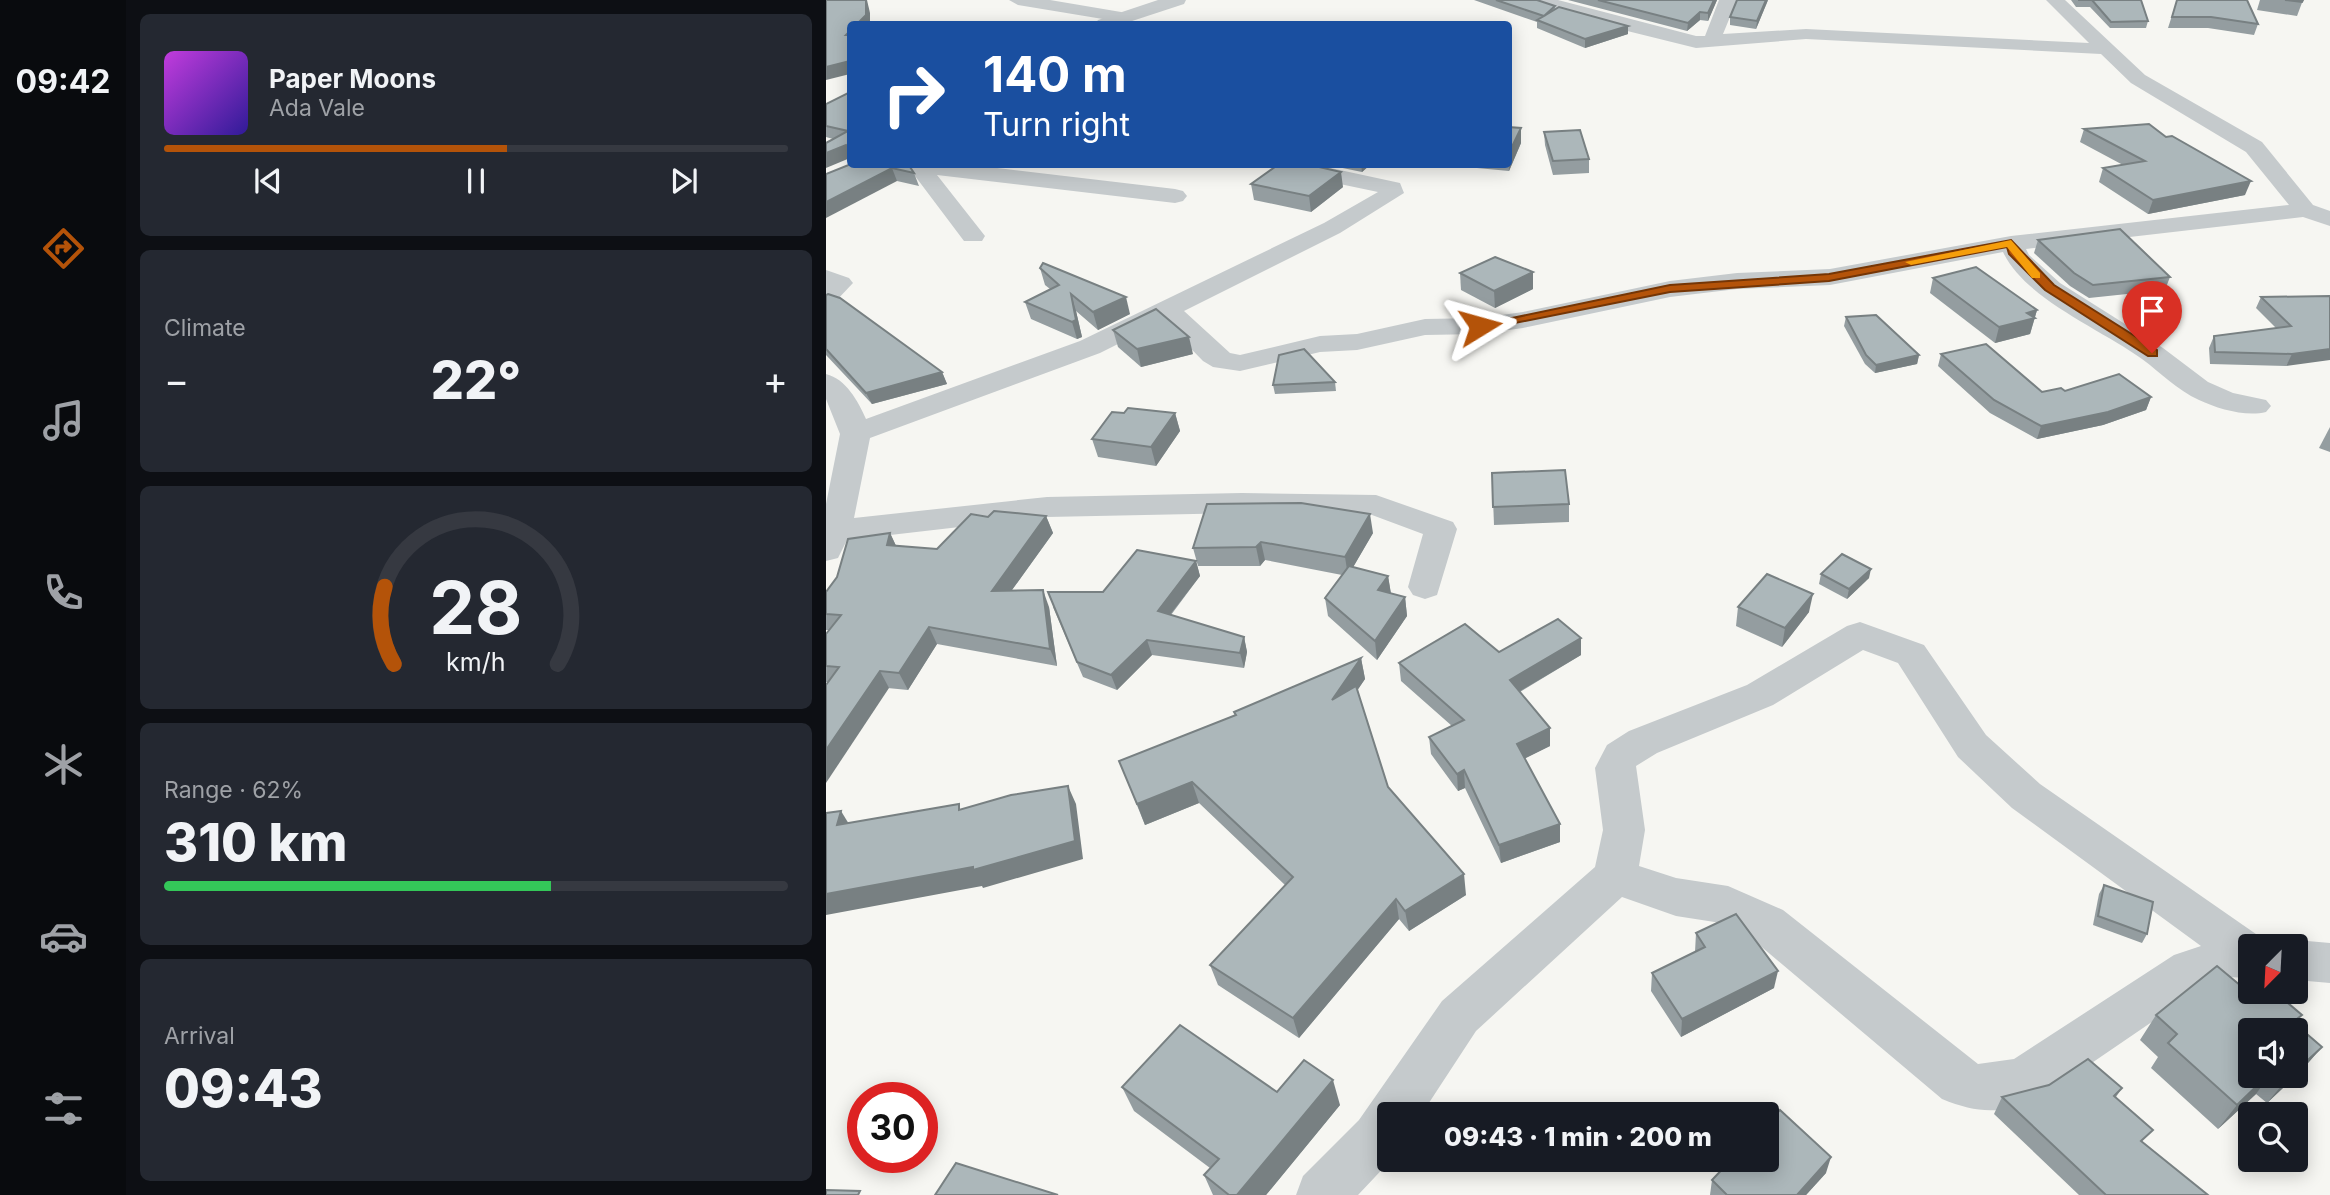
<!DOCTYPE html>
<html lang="en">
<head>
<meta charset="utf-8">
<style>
  :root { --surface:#171b24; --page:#242831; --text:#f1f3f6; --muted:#9ea1a6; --line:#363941; --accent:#b45309 }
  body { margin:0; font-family:Inter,sans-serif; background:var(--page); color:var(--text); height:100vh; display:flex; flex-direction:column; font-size:26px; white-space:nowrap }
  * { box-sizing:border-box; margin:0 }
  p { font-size:23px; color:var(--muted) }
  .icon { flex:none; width:38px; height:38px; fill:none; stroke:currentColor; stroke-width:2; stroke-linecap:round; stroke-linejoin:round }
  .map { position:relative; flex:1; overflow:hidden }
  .drawer { display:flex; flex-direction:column; gap:14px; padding:14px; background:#0d0f14; width:700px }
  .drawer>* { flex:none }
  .guide { position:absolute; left:21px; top:21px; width:665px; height:147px; border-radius:7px; box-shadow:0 4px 18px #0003; background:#1a4fa0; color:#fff; overflow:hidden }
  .needle { width:46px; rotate:204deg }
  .controls { position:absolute; left:1412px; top:934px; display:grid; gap:14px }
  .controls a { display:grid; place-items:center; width:70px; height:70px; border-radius:7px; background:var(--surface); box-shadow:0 4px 18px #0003; font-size:35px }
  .speed { position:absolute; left:21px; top:1082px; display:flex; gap:14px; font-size:35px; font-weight:700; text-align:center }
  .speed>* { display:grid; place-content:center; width:91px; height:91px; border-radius:50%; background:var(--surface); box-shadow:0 4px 18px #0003; line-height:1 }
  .speed .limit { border:10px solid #d22; background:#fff; color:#111 }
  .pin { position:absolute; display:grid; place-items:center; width:60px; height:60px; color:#fff; margin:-72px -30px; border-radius:50% 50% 50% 0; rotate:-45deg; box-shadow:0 0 7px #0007 }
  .pin .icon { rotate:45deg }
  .me { position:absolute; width:77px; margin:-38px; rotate:82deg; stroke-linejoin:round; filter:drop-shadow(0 0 5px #0008) }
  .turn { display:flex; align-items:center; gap:24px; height:147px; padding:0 21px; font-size:32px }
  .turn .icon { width:91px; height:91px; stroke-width:2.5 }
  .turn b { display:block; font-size:49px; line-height:60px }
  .big { font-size:52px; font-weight:800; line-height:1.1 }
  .drawer .widget { flex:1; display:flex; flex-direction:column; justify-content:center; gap:10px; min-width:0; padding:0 24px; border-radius:10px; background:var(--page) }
  .drawer .dial { align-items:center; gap:0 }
  .dial svg { height:182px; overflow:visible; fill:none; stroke:var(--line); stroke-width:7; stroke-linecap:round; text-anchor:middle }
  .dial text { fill:var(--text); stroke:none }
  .song { display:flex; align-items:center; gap:21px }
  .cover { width:84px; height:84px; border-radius:10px; background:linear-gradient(135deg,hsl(290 70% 55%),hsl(250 70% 35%)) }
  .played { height:7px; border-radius:4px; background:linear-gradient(90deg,var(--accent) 55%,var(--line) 55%) }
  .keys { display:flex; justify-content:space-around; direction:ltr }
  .heat { display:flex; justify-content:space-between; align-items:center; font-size:38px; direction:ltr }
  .charge { height:10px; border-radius:5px; background:linear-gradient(90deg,#34c759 62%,var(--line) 0) }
  .trip { position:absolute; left:551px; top:1102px; width:402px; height:70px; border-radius:7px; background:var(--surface); box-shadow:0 4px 18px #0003; font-weight:800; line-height:70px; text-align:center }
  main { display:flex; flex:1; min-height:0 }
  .dock { display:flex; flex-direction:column; width:126px; justify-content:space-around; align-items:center; background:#090b0e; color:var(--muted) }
  .dock .icon { width:49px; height:49px }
  .dock .selected { color:var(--accent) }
  .dock b { font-size:32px; color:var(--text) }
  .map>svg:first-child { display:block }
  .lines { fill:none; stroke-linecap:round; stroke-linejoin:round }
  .minor { fill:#c5cacc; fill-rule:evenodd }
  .tertiary { fill:#c5cacc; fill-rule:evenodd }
  .wall { fill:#949da0; fill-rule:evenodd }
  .shaded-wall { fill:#788082 }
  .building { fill:#acb7ba; stroke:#788082; stroke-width:2 }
  .route { fill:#b45309; stroke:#753606; stroke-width:2 }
  .slow { fill:#f59e0b }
</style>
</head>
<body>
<main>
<nav class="dock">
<b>09:42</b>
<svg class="icon selected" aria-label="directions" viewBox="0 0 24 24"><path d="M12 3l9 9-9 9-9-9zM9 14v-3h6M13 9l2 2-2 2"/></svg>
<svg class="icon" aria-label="music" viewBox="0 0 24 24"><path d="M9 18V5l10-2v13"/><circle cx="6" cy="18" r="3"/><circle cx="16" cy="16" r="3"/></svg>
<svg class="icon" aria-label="phone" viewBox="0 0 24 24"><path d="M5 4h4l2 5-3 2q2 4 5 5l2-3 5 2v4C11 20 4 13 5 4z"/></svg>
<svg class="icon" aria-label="climate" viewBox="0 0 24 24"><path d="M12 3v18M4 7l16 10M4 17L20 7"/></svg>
<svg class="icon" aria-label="car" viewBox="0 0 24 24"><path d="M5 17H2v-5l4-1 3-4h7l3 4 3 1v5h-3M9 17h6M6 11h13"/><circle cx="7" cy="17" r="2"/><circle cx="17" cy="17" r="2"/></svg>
<svg class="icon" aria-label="filters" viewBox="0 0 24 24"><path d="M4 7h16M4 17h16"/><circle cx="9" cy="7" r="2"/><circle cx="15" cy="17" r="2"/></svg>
</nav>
<section class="drawer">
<div class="widget">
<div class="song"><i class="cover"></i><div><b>Paper Moons</b><p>Ada Vale</p></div></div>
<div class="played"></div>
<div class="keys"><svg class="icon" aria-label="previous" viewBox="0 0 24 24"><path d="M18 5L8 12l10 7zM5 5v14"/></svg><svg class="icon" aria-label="pause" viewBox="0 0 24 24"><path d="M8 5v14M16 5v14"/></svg><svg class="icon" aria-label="next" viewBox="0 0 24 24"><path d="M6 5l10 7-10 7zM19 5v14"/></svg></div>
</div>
<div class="widget"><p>Climate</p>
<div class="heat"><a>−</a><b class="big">22°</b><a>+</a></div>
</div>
<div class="widget dial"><svg viewBox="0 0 100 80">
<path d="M14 69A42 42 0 1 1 86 69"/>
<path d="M14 69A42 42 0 0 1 10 35" stroke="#b45309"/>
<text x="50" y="56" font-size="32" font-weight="700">28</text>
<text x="50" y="72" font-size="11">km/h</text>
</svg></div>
<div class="widget"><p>Range · 62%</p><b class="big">310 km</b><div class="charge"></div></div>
<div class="widget"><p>Arrival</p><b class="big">09:43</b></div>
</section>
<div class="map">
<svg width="1504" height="1195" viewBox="0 0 1504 1195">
  <rect width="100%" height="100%" fill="#f6f6f2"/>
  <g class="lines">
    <!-- minor -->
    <g class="minor">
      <polygon points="183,0 224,0 295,12 304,17 295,22 192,5"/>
      <path d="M 705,0 L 732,0 L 870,36 L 879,36 L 893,0 L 911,0 L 897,34 L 980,29 L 1263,43 L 1220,0 L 1239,0 L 1319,75 L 1436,142 L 1487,205 L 1504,211 L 1504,226 L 1477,217 L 1200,249 L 1203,255 L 1234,283 L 1337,348 L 1382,382 L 1407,393 L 1440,400 L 1445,406 L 1440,412 C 1420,417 1392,409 1373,400 C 1351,390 1335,373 1316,359 C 1275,329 1199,299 1177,252 L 1004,285 L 911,289 L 844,297 L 697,328 L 654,334 L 599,335 L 531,350 L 494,352 L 414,371 L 387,367 L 377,361 L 338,321 L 274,353 L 44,438 L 28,518 L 221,497 L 416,493 L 550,495 L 627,522 L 631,529 L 611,595 L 599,599 L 587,595 L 582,587 L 597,534 L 546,515 L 416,513 L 221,517 L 21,540 L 12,558 L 0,561 L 0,504 L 14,434 L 0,399 L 0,374 C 20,379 32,401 40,419 L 254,341 L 498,223 L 552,192 L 452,171 L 441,164 L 486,164 L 574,183 L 578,193 L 514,233 L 358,311 L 404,353 L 414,355 L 494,336 L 531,334 L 599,319 L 654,318 L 697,312 L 844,281 L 911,273 L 1004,269 L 1185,236 L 1463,205 L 1420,152 L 1305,83 L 1275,54 L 980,39 L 870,48 L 769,23 L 708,4 Z"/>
      <polygon points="80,164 138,164 349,189 357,191 361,196 357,201 349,203 111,175 159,236 156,241 138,241"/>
      <polygon points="0,270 23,278 27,283 9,302 0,304"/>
      <path d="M 1034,622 L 1098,645 L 1160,735 L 1214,784 L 1440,941 L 1443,947 L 1424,947 L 1424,978 L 1401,977 L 1380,985 L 1213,1099 C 1175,1114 1153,1114 1116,1099 L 925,938 L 895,923 L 850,916 L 796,897 L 650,1031 L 595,1115 L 564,1115 L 565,1160 L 532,1195 L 470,1195 L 477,1176 L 533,1120 L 616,1001 L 769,867 L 777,830 L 769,768 L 781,745 L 803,731 L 921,685 L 1021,626 ZM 1037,650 L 1072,663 L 1132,757 L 1186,808 L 1375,946 L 1348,955 L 1188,1059 L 1152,1064 L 957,910 L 902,886 L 850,878 L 813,866 L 819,830 L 810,766 L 831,753 L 947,705 Z"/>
      <polygon points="1470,940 1504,943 1504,983 1470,980 1470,947 1453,947"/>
    </g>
    <!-- tertiary -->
    <polygon class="tertiary" points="332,0 360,0 358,4 297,24 269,24 272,20"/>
  </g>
  <!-- wall -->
  <g class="wall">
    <polygon points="648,0 711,0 729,6 729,9 802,34 759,48 711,28 711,22"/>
    <polygon points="742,0 891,0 882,21 874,20 861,31"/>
    <polygon points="942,0 930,29 904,25 904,17"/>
    <polygon points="1245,0 1315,0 1322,21 1320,28 1284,28 1264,7 1250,7"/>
    <polygon points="1351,0 1432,24 1428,35 1382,28 1342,28"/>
    <polygon points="1434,0 1477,0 1471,16 1431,10"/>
    <polygon points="24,92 24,158 7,139 0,137 0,104"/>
    <polygon points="682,127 695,128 695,143 683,171 651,168 651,164 682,164"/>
    <polygon points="1258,129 1419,195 1322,214 1273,182 1277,168 1297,165 1254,142"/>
    <polygon points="718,132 763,159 763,173 727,175 719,145"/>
    <polygon points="82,164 88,173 93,186 71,181 0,174"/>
    <polygon points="497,164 545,164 536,172"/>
    <polygon points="425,184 517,187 485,212 428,200"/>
    <polygon points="1212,240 1344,277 1339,290 1263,298 1244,286 1208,253"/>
    <polygon points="214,268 304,314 272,330 250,311 256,337 251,339 205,319 199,302 224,289 219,285"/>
    <polygon points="634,273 707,289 669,308 635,290"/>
    <polygon points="1107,278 1211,310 1204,334 1169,343 1104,293"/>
    <polygon points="0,295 116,372 121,384 46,404 0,355"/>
    <polygon points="1504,296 1460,366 1384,364 1383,348 1388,336 1450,328 1430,308 1435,297"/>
    <polygon points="1020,317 1093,355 1091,364 1049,373 1039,364 1018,326"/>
    <polygon points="287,330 367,354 315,367 292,347"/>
    <polygon points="1115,354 1216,392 1239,391 1325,397 1320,410 1277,425 1211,439 1164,413 1112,366"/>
    <polygon points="509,382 510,391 449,394 447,385"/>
    <polygon points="298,413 349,413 354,431 330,466 272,457 266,439"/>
    <polygon points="1504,427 1504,452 1493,448"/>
    <polygon points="666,473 743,504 743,522 668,525"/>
    <polygon points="220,516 227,533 186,590 223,607 231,666 111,644 82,690 0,682 0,634 3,630 0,630 0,592 64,533 70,546 111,549 162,517"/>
    <polygon points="547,533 527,567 562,576 565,594 579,597 581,616 551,660 502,616 499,598 516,575 439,560 434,566 372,566 367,548"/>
    <polygon points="370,561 374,576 345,615 418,637 421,652 418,668 326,655 291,690 257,677 227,607"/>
    <polygon points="995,574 1043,578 1021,599 993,584"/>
    <polygon points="912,607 983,612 956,647 910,626"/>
    <polygon points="673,652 755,655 694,692 724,746 699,758 734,842 675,863 639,788 632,791 605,754 603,737 626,726 575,681 573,663"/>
    <polygon points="535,658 539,679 531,690 562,787 640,895 583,931 573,919 473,1038 392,985 384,965 459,885 373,803 319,825 293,761 409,715 408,712"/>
    <polygon points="1278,885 1321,934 1316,943 1267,925 1273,894"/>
    <polygon points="870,933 948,988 855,1037 825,991 826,973 869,952"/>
    <path d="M 1391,966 L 1421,991 L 1424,988 L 1424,992 L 1449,992 L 1476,1015 L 1469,1024 L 1496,1047 L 1475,1071 L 1441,1103 L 1430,1094 L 1392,1129 L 1325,1068 L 1332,1057 L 1314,1040 L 1330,1015 ZM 1424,1031 L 1470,1031 L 1470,1076 L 1424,1076 Z"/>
    <polygon points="296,1087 451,1092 514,1105 440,1195 387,1195 378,1175 384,1168 308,1111"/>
    <polygon points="1296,1088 1290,1097 1317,1143 1382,1195 1253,1195 1168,1114 1176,1097"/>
    <polygon points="1000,1173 980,1195 884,1195 886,1180"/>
  </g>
  <!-- shaded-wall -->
  <g class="shaded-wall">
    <polygon points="40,0 41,0 44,13 44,24 31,24"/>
    <polygon points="888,0 891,0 882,21 882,13"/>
    <polygon points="940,0 942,0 930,29 931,21"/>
    <polygon points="874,12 874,20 861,31 862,23"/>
    <polygon points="802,26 802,34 759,48 759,39"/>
    <polygon points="24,61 24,74 0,80 0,67"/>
    <polygon points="695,128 695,143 683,171 682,155"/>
    <polygon points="20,145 24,158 0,168 0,153"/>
    <polygon points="535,164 545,164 536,172"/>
    <polygon points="66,168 71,181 0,218 0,202"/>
    <polygon points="515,172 517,187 485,212 483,196"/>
    <polygon points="1425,181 1419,195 1322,214 1327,200"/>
    <polygon points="707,272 707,289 669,308 668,291"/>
    <polygon points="245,294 250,311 256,337 251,339 246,322"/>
    <polygon points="300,297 304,314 272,330 267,312"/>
    <polygon points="1211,310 1204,334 1169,343 1173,327 1201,313"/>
    <polygon points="363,337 367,354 315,367 311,349"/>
    <polygon points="1504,349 1504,360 1460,366 1466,354"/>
    <polygon points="1093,355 1091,364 1049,373 1050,365"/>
    <polygon points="116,372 121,384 46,404 40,393"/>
    <polygon points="1325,397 1320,410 1277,425 1211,439 1215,426"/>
    <polygon points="349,413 354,431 330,466 325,447"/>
    <polygon points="544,514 547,533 522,576 519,557"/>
    <polygon points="220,516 227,533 173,608 166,591"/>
    <polygon points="64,533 72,550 61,545"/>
    <polygon points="435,542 439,560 434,566 430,547"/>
    <polygon points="370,561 374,576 336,625 332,611"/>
    <polygon points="1045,569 1043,578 1021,599 1023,589"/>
    <polygon points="562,576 565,594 552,590"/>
    <polygon points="217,590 223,607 231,666 224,649"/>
    <polygon points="987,594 983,612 956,647 959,628"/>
    <polygon points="579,597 581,616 551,660 549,641"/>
    <polygon points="103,627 111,644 82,690 73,673"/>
    <polygon points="418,637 421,652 418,668 414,653"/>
    <polygon points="755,638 755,655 684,697 684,680"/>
    <polygon points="321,640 326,655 291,690 285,675"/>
    <polygon points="535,658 539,679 511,721 506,700"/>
    <polygon points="54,671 63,688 0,783 0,750"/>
    <polygon points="724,728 724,746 692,762 691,744"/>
    <polygon points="638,770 639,788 632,791 631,774"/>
    <polygon points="366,782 373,803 319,825 311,804"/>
    <polygon points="242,786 250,804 257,859 157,888 156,886 0,915 0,894"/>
    <polygon points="15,811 26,829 11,825"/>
    <polygon points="734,824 734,842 675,863 673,845"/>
    <polygon points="638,874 640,895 583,931 579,911"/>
    <polygon points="570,899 573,919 473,1038 467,1018"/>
    <polygon points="952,971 948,988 855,1037 856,1019"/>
    <polygon points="1496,1047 1475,1071 1441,1103 1461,1079 1464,1076 1470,1076 1470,1071"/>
    <polygon points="1441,1076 1443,1076 1430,1094 1392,1129 1411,1105"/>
    <polygon points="507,1080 514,1105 440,1195 411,1195"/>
    <polygon points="1005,1157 1000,1173 980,1195 971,1195"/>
  </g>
  <!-- building -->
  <g class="building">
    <polygon points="0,0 40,0 40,15 31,24 24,24 24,31 20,35 24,35 24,61 0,67"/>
    <polygon points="670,0 711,0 729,6 718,16 733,7 802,26 759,39 711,20 718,16"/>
    <polygon points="772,0 888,0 882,13 874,12 862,23"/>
    <polygon points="911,0 940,0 931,21 904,17"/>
    <polygon points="1252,0 1315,0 1322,21 1285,22 1266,0"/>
    <polygon points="1351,0 1421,0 1432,24 1385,17 1346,17"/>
    <polygon points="1459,0 1477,0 1476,2"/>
    <polygon points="24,92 24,149 22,149 20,145 0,153 0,143 22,131 0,126 0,104"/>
    <polygon points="1323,124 1340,137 1346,136 1425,181 1327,200 1277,168 1319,161 1258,129"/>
    <polygon points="682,127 695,128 682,155"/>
    <polygon points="754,130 763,159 727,161 718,132"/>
    <polygon points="25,164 82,164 88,173 66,168 0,202 0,174"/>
    <polygon points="453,164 480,164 515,172 483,196 425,184"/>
    <polygon points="1294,229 1344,277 1267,285 1248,273 1212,240"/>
    <polygon points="669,257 707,272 668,291 634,273"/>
    <polygon points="217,263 300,297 267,312 245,294 250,320 246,322 199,302 233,285 214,268"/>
    <polygon points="1150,267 1211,310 1201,313 1209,318 1173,327 1107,278"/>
    <polygon points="2,294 14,298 116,372 40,393 0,349 0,295"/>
    <polygon points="1504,296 1504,349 1466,354 1389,352 1388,336 1465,326 1435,297"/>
    <polygon points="330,309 363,337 311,349 287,330"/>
    <polygon points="1050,315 1093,355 1050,365 1040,355 1020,317"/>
    <polygon points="1160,344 1216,392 1235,388 1239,391 1293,374 1325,397 1282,412 1215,426 1168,400 1115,354"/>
    <polygon points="478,349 509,382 447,385 453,355"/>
    <polygon points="302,408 349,413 325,447 266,439 286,412 298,413"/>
    <polygon points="739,470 743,504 667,507 666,473"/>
    <polygon points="475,503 544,514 519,557 435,542 430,547 367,548 381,504"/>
    <polygon points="168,511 220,516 166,591 217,590 224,649 103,627 73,673 54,671 0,750 0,685 13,667 0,666 0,634 15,615 0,614 0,592 11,577 22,539 64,533 61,545 111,549 145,514 162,517"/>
    <polygon points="311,550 370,561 332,611 418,637 414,653 321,640 285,675 251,662 222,592 277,592"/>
    <polygon points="1016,554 1045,569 1023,589 995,574"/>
    <polygon points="523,566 562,576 552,590 579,597 549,641 499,598"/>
    <polygon points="941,574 987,594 959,628 912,607"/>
    <polygon points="732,619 755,638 684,680 724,728 691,744 734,824 673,845 638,770 631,774 603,737 638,720 573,663 639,624 673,652"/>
    <polygon points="535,658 506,700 530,686 562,787 638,874 579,911 570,899 467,1018 384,965 467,877 366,782 311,804 293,761 410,715 408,712"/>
    <polygon points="242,786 249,841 147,870 147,867 0,894 0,813 15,811 11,825 133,804 133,810 185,795"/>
    <polygon points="1278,885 1327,902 1321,934 1272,916"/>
    <polygon points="910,914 952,971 856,1019 826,973 879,947 870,933"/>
    <polygon points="1391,966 1421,991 1424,988 1424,992 1449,992 1476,1015 1467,1022 1496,1047 1470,1071 1470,1031 1424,1031 1424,1076 1441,1076 1411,1105 1342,1043 1351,1034 1330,1015"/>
    <polygon points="354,1025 451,1092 478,1060 507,1080 411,1195 403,1195 378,1175 393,1159 296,1087"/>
    <polygon points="1262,1059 1296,1088 1288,1096 1327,1130 1315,1141 1382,1195 1280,1195 1176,1097 1223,1085"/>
    <polygon points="954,1110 1005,1157 971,1195 901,1195 886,1180 905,1160 942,1160 942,1122"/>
    <polygon points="130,1163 232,1195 109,1195"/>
    <polygon points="0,1190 34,1191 32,1195 0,1195"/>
  </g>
  <!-- route -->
  <polygon class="route" points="1185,240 1228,285 1331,350 1331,356 1322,356 1219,290 1183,254 1181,247 1003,281 844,292 654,330 648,326 844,285 1003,274"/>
  <!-- slow -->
  <polygon class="slow" points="1185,240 1214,273 1214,278 1206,278 1181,247 1085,265 1079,262"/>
</svg>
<div class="controls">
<a><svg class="needle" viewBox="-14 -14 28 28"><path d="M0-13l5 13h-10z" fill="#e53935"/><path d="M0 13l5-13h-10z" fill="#9ea1a6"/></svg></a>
<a><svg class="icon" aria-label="sound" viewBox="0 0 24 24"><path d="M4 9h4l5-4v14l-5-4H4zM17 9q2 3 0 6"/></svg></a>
<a><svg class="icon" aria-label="search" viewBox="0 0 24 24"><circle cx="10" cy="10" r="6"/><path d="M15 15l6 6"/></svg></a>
</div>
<div class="speed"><div class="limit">30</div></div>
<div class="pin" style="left:1326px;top:353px;background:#d93025"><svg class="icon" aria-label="arrive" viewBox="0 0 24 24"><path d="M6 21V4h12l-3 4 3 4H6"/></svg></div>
<svg class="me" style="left:654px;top:326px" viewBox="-20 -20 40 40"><path d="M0-17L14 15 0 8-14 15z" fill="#b45309" stroke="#fff" stroke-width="4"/></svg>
<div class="trip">09:43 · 1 min · 200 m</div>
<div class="guide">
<div class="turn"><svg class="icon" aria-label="right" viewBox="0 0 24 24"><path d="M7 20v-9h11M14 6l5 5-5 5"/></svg><div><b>140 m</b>Turn right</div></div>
</div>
</div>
</main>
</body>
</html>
